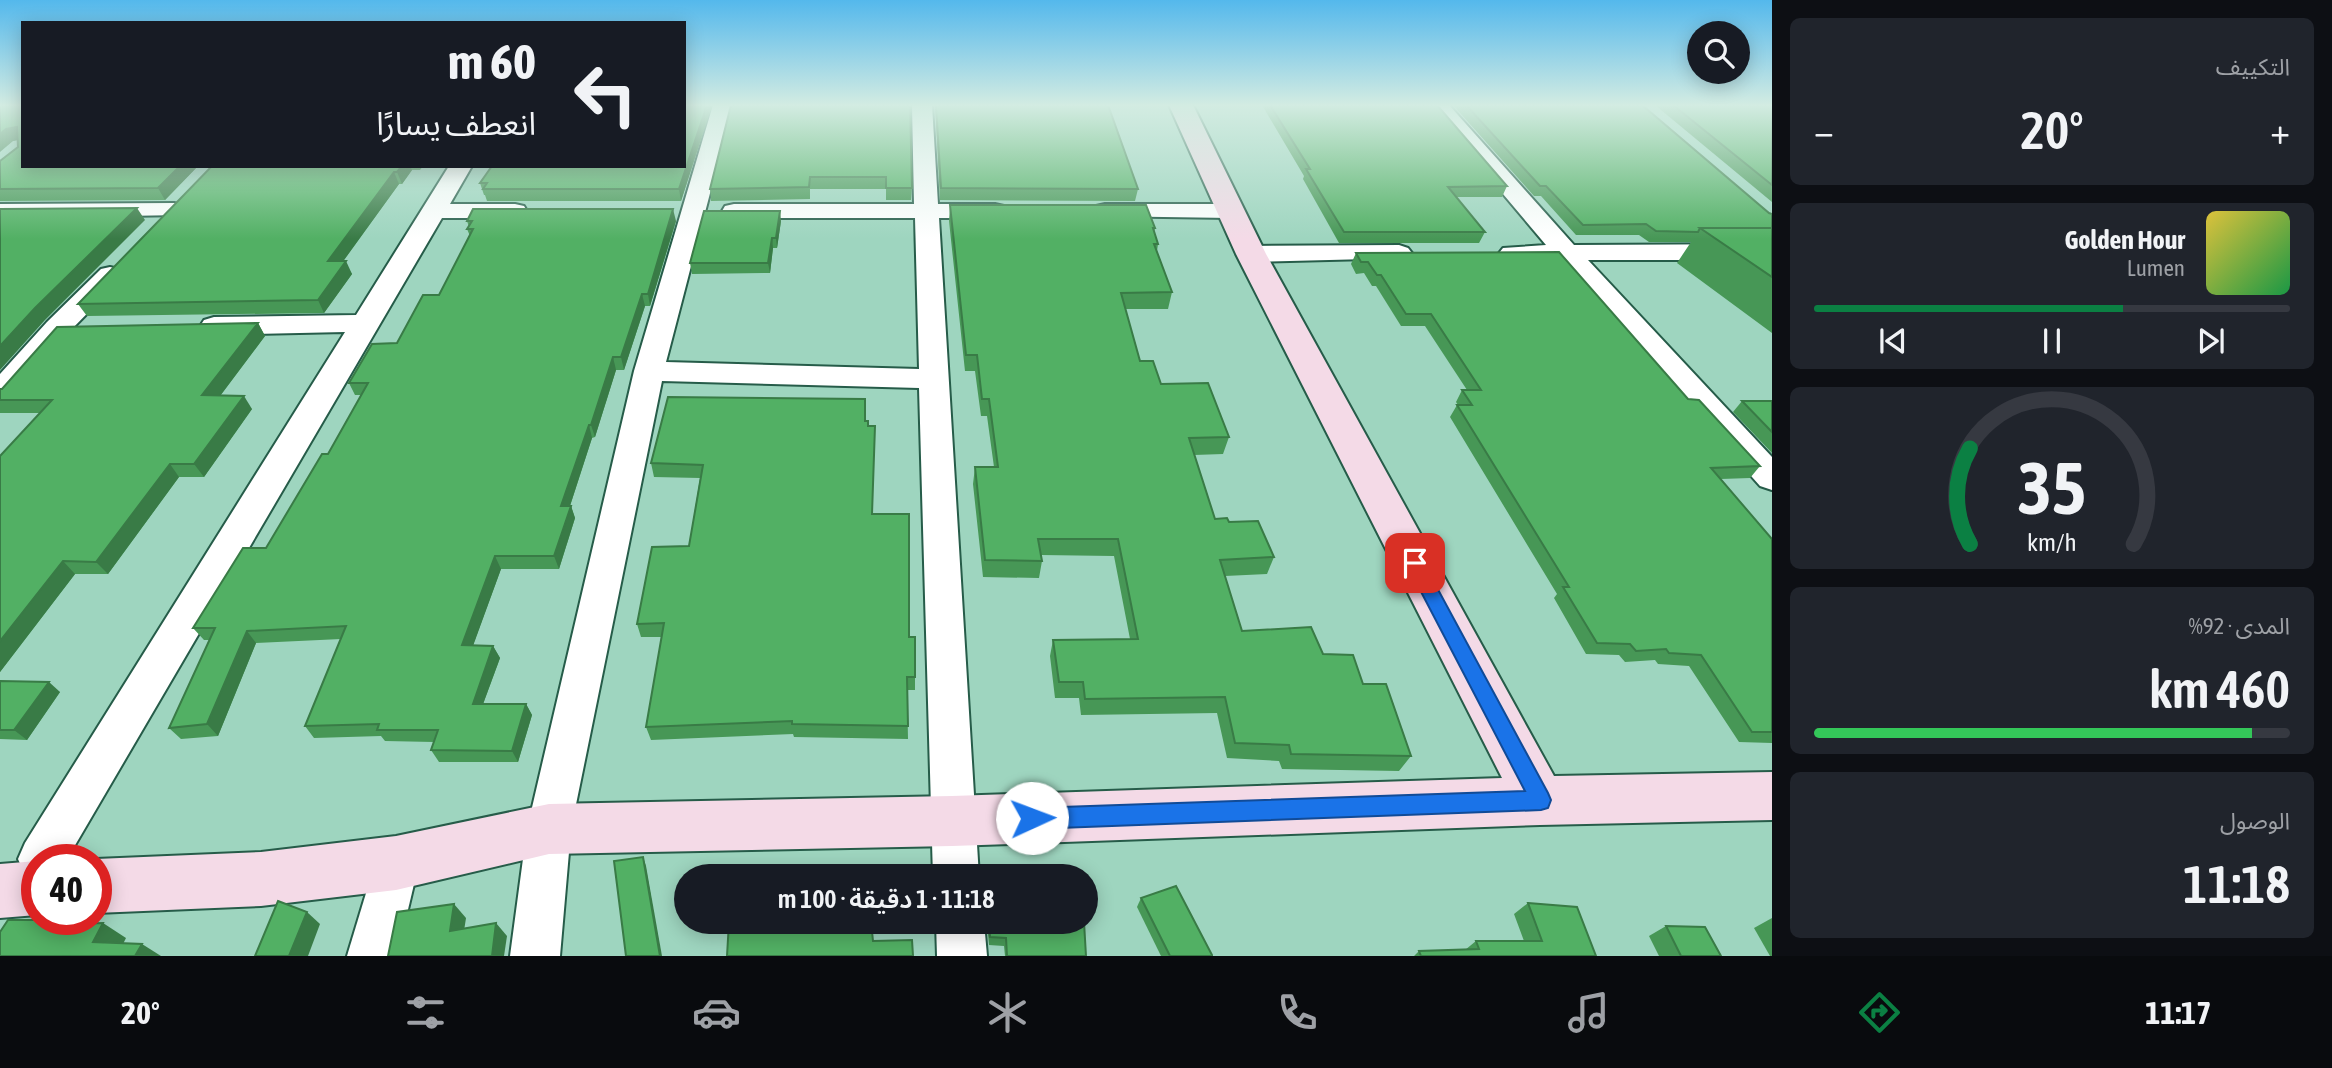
<!DOCTYPE html>
<html lang="ar">
<head>
<meta charset="utf-8">
<style>
  :root { --surface:#171b24; --page:#20242c; --text:#f1f3f6; --muted:#9ea1a6; --line:#363941; --accent:#0b8043 }
  body { margin:0; font-family:"Asap Condensed","Noto Sans Arabic",sans-serif; background:var(--page); color:var(--text); direction:rtl; height:100vh; display:flex; flex-direction:column; font-size:26px; white-space:nowrap }
  * { box-sizing:border-box; margin:0 }
  p { font-size:23px; color:var(--muted) }
  .icon { flex:none; width:38px; height:38px; fill:none; stroke:currentColor; stroke-width:2; stroke-linecap:round; stroke-linejoin:round }
  .map { position:relative; flex:1; overflow:hidden; direction:ltr }
  .side { display:flex; flex-direction:column; gap:18px; padding:18px; background:#0d0f14; width:560px }
  .side>* { flex:none }
  .top-card { position:absolute; left:21px; top:21px; width:665px; height:147px; border-radius:0px; box-shadow:0 4px 18px #0003; direction:rtl; background:#171b24; color:var(--text); overflow:hidden }
  .buttons { position:absolute; left:1687px; top:21px; display:grid; gap:14px }
  .buttons a { display:grid; place-items:center; width:63px; height:63px; border-radius:50%; background:var(--surface); box-shadow:0 4px 18px #0003; font-size:35px }
  .speed { position:absolute; left:21px; top:844px; display:flex; gap:14px; font-size:35px; font-weight:700; text-align:center }
  .speed>* { display:grid; place-content:center; width:91px; height:91px; border-radius:50%; background:var(--surface); box-shadow:0 4px 18px #0003; line-height:1 }
  .speed .limit { border:10px solid #d22; background:#fff; color:#111 }
  .pin { position:absolute; display:grid; place-items:center; width:60px; height:60px; color:#fff; margin:-30px; border-radius:14px; box-shadow:0 4px 10px #0006 }
  .me { position:absolute; width:77px; margin:-38px; rotate:88deg; stroke-linejoin:round; filter:drop-shadow(0 0 5px #0008) }
  .turn { display:flex; align-items:center; gap:24px; height:147px; padding:0 35px; font-size:32px }
  .turn .icon { width:91px; height:91px; stroke-width:2.5 }
  .turn b { display:block; font-size:49px; line-height:60px }
  .big { font-size:52px; font-weight:600; line-height:1.1 }
  .side .card { flex:1; display:flex; flex-direction:column; justify-content:center; gap:10px; min-width:0; padding:0 24px; border-radius:10px; background:var(--page) }
  .side .dial { align-items:center; gap:0 }
  .dial svg { height:182px; overflow:visible; fill:none; stroke:var(--line); stroke-width:7; stroke-linecap:round; text-anchor:middle }
  .dial text { fill:var(--text); stroke:none }
  .song { display:flex; align-items:center; gap:21px }
  .cover { width:84px; height:84px; border-radius:10px; background:linear-gradient(135deg,hsl(50 70% 55%),hsl(140 70% 35%)) }
  .played { height:7px; border-radius:4px; background:linear-gradient(90deg,var(--accent) 65%,var(--line) 65%) }
  .keys { display:flex; justify-content:space-around; direction:ltr }
  .heat { display:flex; justify-content:space-between; align-items:center; font-size:38px; direction:ltr }
  .charge { height:10px; border-radius:5px; background:linear-gradient(90deg,#34c759 92%,var(--line) 0) }
  .trip { position:absolute; left:674px; top:864px; width:424px; height:70px; border-radius:35px; background:var(--surface); box-shadow:0 4px 18px #0003; font-weight:600; line-height:70px; text-align:center; direction:rtl }
  .tab-bar { display:flex; height:112px; justify-content:space-around; align-items:center; background:#090b0e; color:var(--muted) }
  .tab-bar .icon { width:49px; height:49px }
  .tab-bar .selected { color:var(--accent) }
  .tab-bar b { font-size:32px; color:var(--text) }
  main { display:flex; flex:1; min-height:0 }
  .map>svg:first-child { display:block }
  .lines { fill:none; stroke-linecap:round; stroke-linejoin:round }
  .street-casing { stroke:#265c49; stroke-width:4 }
  .secondary-casing { stroke:#265c49; stroke-width:4 }
  .street { fill:#fff; fill-rule:evenodd }
  .secondary { fill:#f4dae7; fill-rule:evenodd }
  .wall { fill:#479756 }
  .shaded-wall { fill:#397b46 }
  .building { fill:#52b064; stroke:#397b46; stroke-width:2 }
  .route { fill:#1a73e8; stroke:#114b97; stroke-width:2 }
</style>
</head>
<body>
<main>
<section class="side">
<div class="card"><p>التكييف</p>
<div class="heat"><a>−</a><b class="big">20°</b><a>+</a></div>
</div>
<div class="card">
<div class="song"><i class="cover"></i><div><b>Golden Hour</b><p>Lumen</p></div></div>
<div class="played"></div>
<div class="keys"><svg class="icon" aria-label="previous" viewBox="0 0 24 24"><path d="M18 5L8 12l10 7zM5 5v14"/></svg><svg class="icon" aria-label="pause" viewBox="0 0 24 24"><path d="M8 5v14M16 5v14"/></svg><svg class="icon" aria-label="next" viewBox="0 0 24 24"><path d="M6 5l10 7-10 7zM19 5v14"/></svg></div>
</div>
<div class="card dial"><svg viewBox="0 0 100 80">
<path d="M14 69A42 42 0 1 1 86 69"/>
<path d="M14 69A42 42 0 0 1 14 27" stroke="#0b8043"/>
<text x="50" y="56" font-size="32" font-weight="700">35</text>
<text x="50" y="72" font-size="11">km/h</text>
</svg></div>
<div class="card"><p>المدى · 92%</p><b class="big">460 km</b><div class="charge"></div></div>
<div class="card"><p>الوصول</p><b class="big">11:18</b></div>
</section>
<div class="map">
<svg width="1772" height="956" viewBox="0 0 1772 956">
  <rect width="100%" height="100%" fill="#9ed5bf"/>
  <g class="lines">
    <defs>
      <g id="street">
        <polygon points="713,105 733,105 666,362 919,369 915,218 734,218 725,216 722,211 725,206 734,204 914,204 912,105 932,105 938,204 995,204 1004,206 1007,211 1004,216 995,218 939,218 979,877 933,877 919,388 662,381 571,829 560,956 510,956 527,829 634,371"/>
        <polygon points="1428,105 1449,105 1574,245 1772,244 1772,260 1588,260 1772,457 1772,490 1760,486 1560,261 1503,258 1499,253 1503,248 1546,245"/>
        <polygon points="449,166 472,166 450,204 515,204 524,206 527,211 524,216 515,218 442,218 67,859 37,859 37,880 25,875 18,859 25,843 345,332 214,335 204,332 200,326 204,320 214,317 356,315"/>
        <polygon points="174,203 183,205 186,210 183,215 0,218 0,204"/>
        <polygon points="1105,204 1231,204 1240,206 1243,211 1240,216 1231,218 1096,216 1093,211 1096,206"/>
        <polygon points="1399,245 1408,248 1412,253 1408,258 1251,262 1242,259 1238,254 1242,249 1251,246"/>
        <polygon points="110,267 119,269 123,275 119,281 67,334 11,400 0,403 0,374 47,322 101,269"/>
        <polygon points="396,840 412,847 419,863 397,956 347,956 380,847"/>
        <polygon points="936,922 984,922 987,956 937,956"/>
      </g>
      <g id="secondary">
        <polygon points="1169,105 1193,105 1266,254 1554,776 1772,772 1772,820 1540,825 952,846 549,854 396,890 261,906 96,913 96,859 261,852 396,836 549,804 952,796 1502,778 1236,254"/>
        <polygon points="37,861 37,915 0,918 0,864"/>
      </g>
    </defs>
    <!-- street casing -->
    <use href="#street" class="street-casing"/>
    <!-- secondary casing -->
    <use href="#secondary" class="secondary-casing"/>
    <!-- street -->
    <use href="#street" class="street"/>
    <!-- secondary -->
    <use href="#secondary" class="secondary"/>
  </g>
  <!-- wall -->
  <g class="wall">
    <polygon points="0,105 198,166 165,200 0,201 0,161 18,147 17,140 13,141"/>
    <polygon points="684,105 712,105 681,201 487,201 485,195 484,195 480,183"/>
    <polygon points="731,105 912,188 911,200 886,200 886,189 810,189 810,199 711,201 710,189"/>
    <polygon points="935,105 1108,105 1138,189 1135,201 940,200"/>
    <polygon points="1262,105 1437,105 1507,186 1502,197 1456,197 1485,232 1479,243 1339,243 1303,179 1304,176"/>
    <polygon points="1453,105 1643,105 1769,213 1772,214 1772,333 1677,263 1691,242 1649,242 1639,235 1576,235 1541,196 1534,196"/>
    <polygon points="1655,105 1772,105 1772,202"/>
    <polygon points="212,166 423,166 420,170 412,170 402,184 399,184 343,261 352,274 324,313 87,316 78,304"/>
    <polygon points="950,205 1155,228 1154,232 1158,244 1157,251 1172,292 1168,309 1125,309 1140,361 1161,384 1229,437 1223,454 1194,455 1215,519 1229,522 1274,557 1267,574 1225,576 1242,631 1323,654 1363,684 1411,756 1399,771 1282,769 1279,761 1227,758 1217,713 1081,715 1079,698 1055,698 1050,656 1053,640 1130,639 1114,556 1041,555 1042,561 1039,578 983,577 973,484 975,467 994,467 987,416 981,416 975,371 965,371 949,221"/>
    <polygon points="467,221 676,221 650,306 645,306 624,370 616,370 595,437 592,438 570,506 571,506 575,518 559,569 501,569 473,645 493,646 500,658 483,704 526,704 532,715 518,762 439,762 431,750 434,742 385,741 381,736 314,738 305,726 341,639 256,643 218,736 181,739 169,728 210,640 204,640 193,628 266,548 328,454 361,395 355,395 349,383 397,343 439,295 470,236 467,229 469,227"/>
    <polygon points="781,221 777,248 773,248 770,273 692,274 690,263"/>
    <polygon points="1356,253 1688,399 1760,466 1750,478 1721,479 1772,539 1772,743 1739,742 1689,666 1658,664 1655,660 1625,662 1619,655 1586,654 1554,598 1557,594 1450,417 1457,405 1458,405 1456,402 1462,390 1467,390 1425,326 1401,326 1376,286 1372,286 1364,273 1356,274 1351,264"/>
    <polygon points="258,323 265,336 220,396 252,409 204,477 179,477 108,574 75,574 0,672 0,456 40,413 0,413 0,389"/>
    <polygon points="1742,401 1772,401 1772,453 1733,412"/>
    <polygon points="866,421 868,426 875,426 872,514 909,637 915,677 915,690 907,690 908,739 794,737 793,734 651,740 646,727 662,637 641,637 637,624 689,546 700,478 654,477 651,463"/>
    <polygon points="0,681 60,692 27,740 0,739"/>
    <polygon points="1141,898 1212,956 1161,956 1137,907"/>
    <polygon points="1528,903 1596,956 1414,956 1419,951 1465,950 1476,941 1524,941 1514,914"/>
    <polygon points="1772,918 1772,956 1770,956 1754,928"/>
    <polygon points="987,922 1084,922 1086,956 1005,956 1004,946 989,945"/>
    <polygon points="1666,926 1721,956 1659,956 1649,936"/>
  </g>
  <!-- shaded-wall -->
  <g class="shaded-wall">
    <polygon points="707,105 712,105 681,201 679,189"/>
    <polygon points="17,127 23,139 13,141 0,152 0,134 6,129"/>
    <polygon points="180,166 198,166 165,200 158,188"/>
    <polygon points="402,166 410,166 412,170 402,184 397,172"/>
    <polygon points="394,172 399,184 334,274 328,261"/>
    <polygon points="137,208 145,220 45,320 0,370 0,346 35,308"/>
    <polygon points="673,209 676,221 650,306 648,294"/>
    <polygon points="780,211 781,221 777,248 776,238"/>
    <polygon points="772,238 773,248 770,273 768,263"/>
    <polygon points="346,261 352,274 324,313 318,300"/>
    <polygon points="642,294 645,306 624,370 621,357"/>
    <polygon points="258,323 265,336 211,408 202,395"/>
    <polygon points="613,357 616,370 595,437 591,425"/>
    <polygon points="244,396 252,409 204,477 194,464"/>
    <polygon points="589,425 592,438 566,518 561,506"/>
    <polygon points="170,464 179,477 108,574 96,562"/>
    <polygon points="571,506 575,518 559,569 554,556"/>
    <polygon points="495,556 501,569 469,657 462,645"/>
    <polygon points="63,561 75,574 0,672 0,641"/>
    <polygon points="247,631 256,643 218,736 207,724"/>
    <polygon points="493,646 500,658 479,715 473,704"/>
    <polygon points="49,682 60,692 27,740 14,730"/>
    <polygon points="526,704 532,715 518,762 512,751"/>
    <polygon points="643,857 646,866 662,956 660,956"/>
    <polygon points="454,904 466,918 462,944 450,931"/>
    <polygon points="307,912 320,924 308,956 289,956"/>
    <polygon points="103,923 126,938 117,956 93,942"/>
    <polygon points="496,923 507,936 504,956 492,956"/>
    <polygon points="142,944 161,956 135,956"/>
  </g>
  <!-- building -->
  <g class="building">
    <polygon points="0,105 23,105 23,166 180,166 158,188 0,189 0,161 18,147 17,127 6,129 0,134"/>
    <polygon points="684,105 707,105 679,189 483,189 487,183 480,183 492,166 684,166"/>
    <polygon points="731,105 910,105 912,188 886,188 886,177 810,177 809,187 710,189"/>
    <polygon points="936,105 1108,105 1138,189 941,188"/>
    <polygon points="1270,105 1437,105 1507,186 1448,187 1485,232 1344,232 1306,169 1310,169"/>
    <polygon points="1466,105 1642,105 1769,213 1772,214 1772,228 1700,228 1698,232 1656,231 1646,224 1583,225 1546,186 1540,186"/>
    <polygon points="1673,105 1772,105 1772,185"/>
    <polygon points="212,166 402,166 397,172 394,172 328,261 346,261 318,300 78,304"/>
    <polygon points="950,205 1146,205 1155,228 1153,228 1158,244 1154,244 1172,292 1121,293 1140,361 1153,361 1161,384 1208,383 1229,437 1189,438 1215,519 1227,518 1229,522 1258,521 1274,557 1220,560 1242,631 1311,627 1323,654 1353,655 1363,684 1386,684 1411,756 1291,754 1289,745 1235,743 1225,697 1085,699 1083,682 1059,682 1053,640 1138,639 1118,539 1038,539 1042,561 985,560 975,467 998,467 989,399 982,399 977,355 966,355"/>
    <polygon points="137,208 35,308 0,346 0,209"/>
    <polygon points="473,209 673,209 648,294 642,294 621,357 613,357 591,425 589,425 561,506 571,506 554,556 495,556 462,645 493,646 473,704 526,704 512,751 431,750 438,730 377,730 379,724 305,726 346,626 247,631 207,724 169,728 215,628 193,628 243,548 266,548 322,454 328,454 368,383 349,383 372,344 397,343 423,295 439,295 473,229 467,229 472,221 467,221"/>
    <polygon points="704,211 780,211 776,238 772,238 768,263 690,263"/>
    <polygon points="1700,228 1772,228 1772,277"/>
    <polygon points="1559,252 1688,399 1699,400 1760,466 1711,468 1772,539 1772,732 1752,732 1701,655 1669,653 1666,649 1636,651 1630,644 1597,643 1563,587 1569,587 1457,405 1472,405 1462,390 1481,390 1431,314 1406,314 1381,275 1377,275 1368,262 1361,262 1356,253"/>
    <polygon points="258,323 202,395 244,396 194,464 170,464 96,562 63,561 0,641 0,456 52,400 0,400 0,389 2,389 57,327"/>
    <polygon points="668,397 865,399 865,421 868,421 868,426 875,426 872,514 909,514 909,637 915,637 915,677 907,677 908,726 792,724 792,721 646,727 664,623 637,624 652,547 689,546 703,465 651,463"/>
    <polygon points="1742,401 1772,401 1772,432"/>
    <polygon points="0,681 49,682 14,730 0,730"/>
    <polygon points="643,857 660,956 626,956 614,861"/>
    <polygon points="864,869 865,877 737,877"/>
    <polygon points="1176,886 1212,955 1212,956 1170,956 1141,898"/>
    <polygon points="278,901 307,912 289,956 255,956"/>
    <polygon points="1528,903 1577,907 1596,956 1421,956 1419,951 1479,949 1476,941 1542,941"/>
    <polygon points="454,904 450,931 496,923 492,956 388,956 397,912"/>
    <polygon points="8,920 67,920 64,924 103,923 93,942 142,944 135,956 0,956 0,932"/>
    <polygon points="729,922 871,922 873,941 912,940 913,956 727,956"/>
    <polygon points="989,922 1084,922 1086,956 1007,956 1006,938 990,937"/>
    <polygon points="1666,926 1705,927 1721,956 1681,956"/>
  </g>
  <!-- sky -->
  <linearGradient id="sky" x2="0" y2="1"><stop stop-color="#54b8ec"/><stop offset="0.44" stop-color="#d3ece2"/><stop offset="1" stop-color="#d3ece2" stop-opacity="0"/></linearGradient>
  <rect width="1772" height="239" fill="url(#sky)"/>
  <!-- route -->
  <polygon class="route" points="1415,556 1421,558 1548,793 1551,800 1548,808 1541,810 1032,829 1025,826 1022,818 1025,811 1032,808 1525,791 1406,563 1409,558"/>
</svg>
<div class="buttons">
<a><svg class="icon" aria-label="search" viewBox="0 0 24 24"><circle cx="10" cy="10" r="6"/><path d="M15 15l6 6"/></svg></a>
</div>
<div class="speed"><div class="limit">40</div></div>
<div class="pin" style="left:1415px;top:563px;background:#d93025"><svg class="icon" aria-label="arrive" viewBox="0 0 24 24"><path d="M6 21V4h12l-3 4 3 4H6"/></svg></div>
<svg class="me" style="left:1032px;top:818px" viewBox="-20 -20 40 40"><circle r="19" fill="#fff"/><path d="M0-13L10 11 0 6-10 11z" fill="#1a73e8"/></svg>
<div class="trip">11:18 · 1 دقيقة · 100 m</div>
<div class="top-card">
<div class="turn"><svg class="icon" aria-label="left" viewBox="0 0 24 24"><path d="M17 20v-9H6M10 6l-5 5 5 5"/></svg><div><b>60 m</b>انعطف يسارًا</div></div>
</div>
</div>
</main>
<nav class="tab-bar">
<b>11:17</b>
<svg class="icon selected" aria-label="directions" viewBox="0 0 24 24"><path d="M12 3l9 9-9 9-9-9zM9 14v-3h6M13 9l2 2-2 2"/></svg>
<svg class="icon" aria-label="music" viewBox="0 0 24 24"><path d="M9 18V5l10-2v13"/><circle cx="6" cy="18" r="3"/><circle cx="16" cy="16" r="3"/></svg>
<svg class="icon" aria-label="phone" viewBox="0 0 24 24"><path d="M5 4h4l2 5-3 2q2 4 5 5l2-3 5 2v4C11 20 4 13 5 4z"/></svg>
<svg class="icon" aria-label="climate" viewBox="0 0 24 24"><path d="M12 3v18M4 7l16 10M4 17L20 7"/></svg>
<svg class="icon" aria-label="car" viewBox="0 0 24 24"><path d="M5 17H2v-5l4-1 3-4h7l3 4 3 1v5h-3M9 17h6M6 11h13"/><circle cx="7" cy="17" r="2"/><circle cx="17" cy="17" r="2"/></svg>
<svg class="icon" aria-label="filters" viewBox="0 0 24 24"><path d="M4 7h16M4 17h16"/><circle cx="9" cy="7" r="2"/><circle cx="15" cy="17" r="2"/></svg>
<b>20°</b>
</nav>
</body>
</html>
